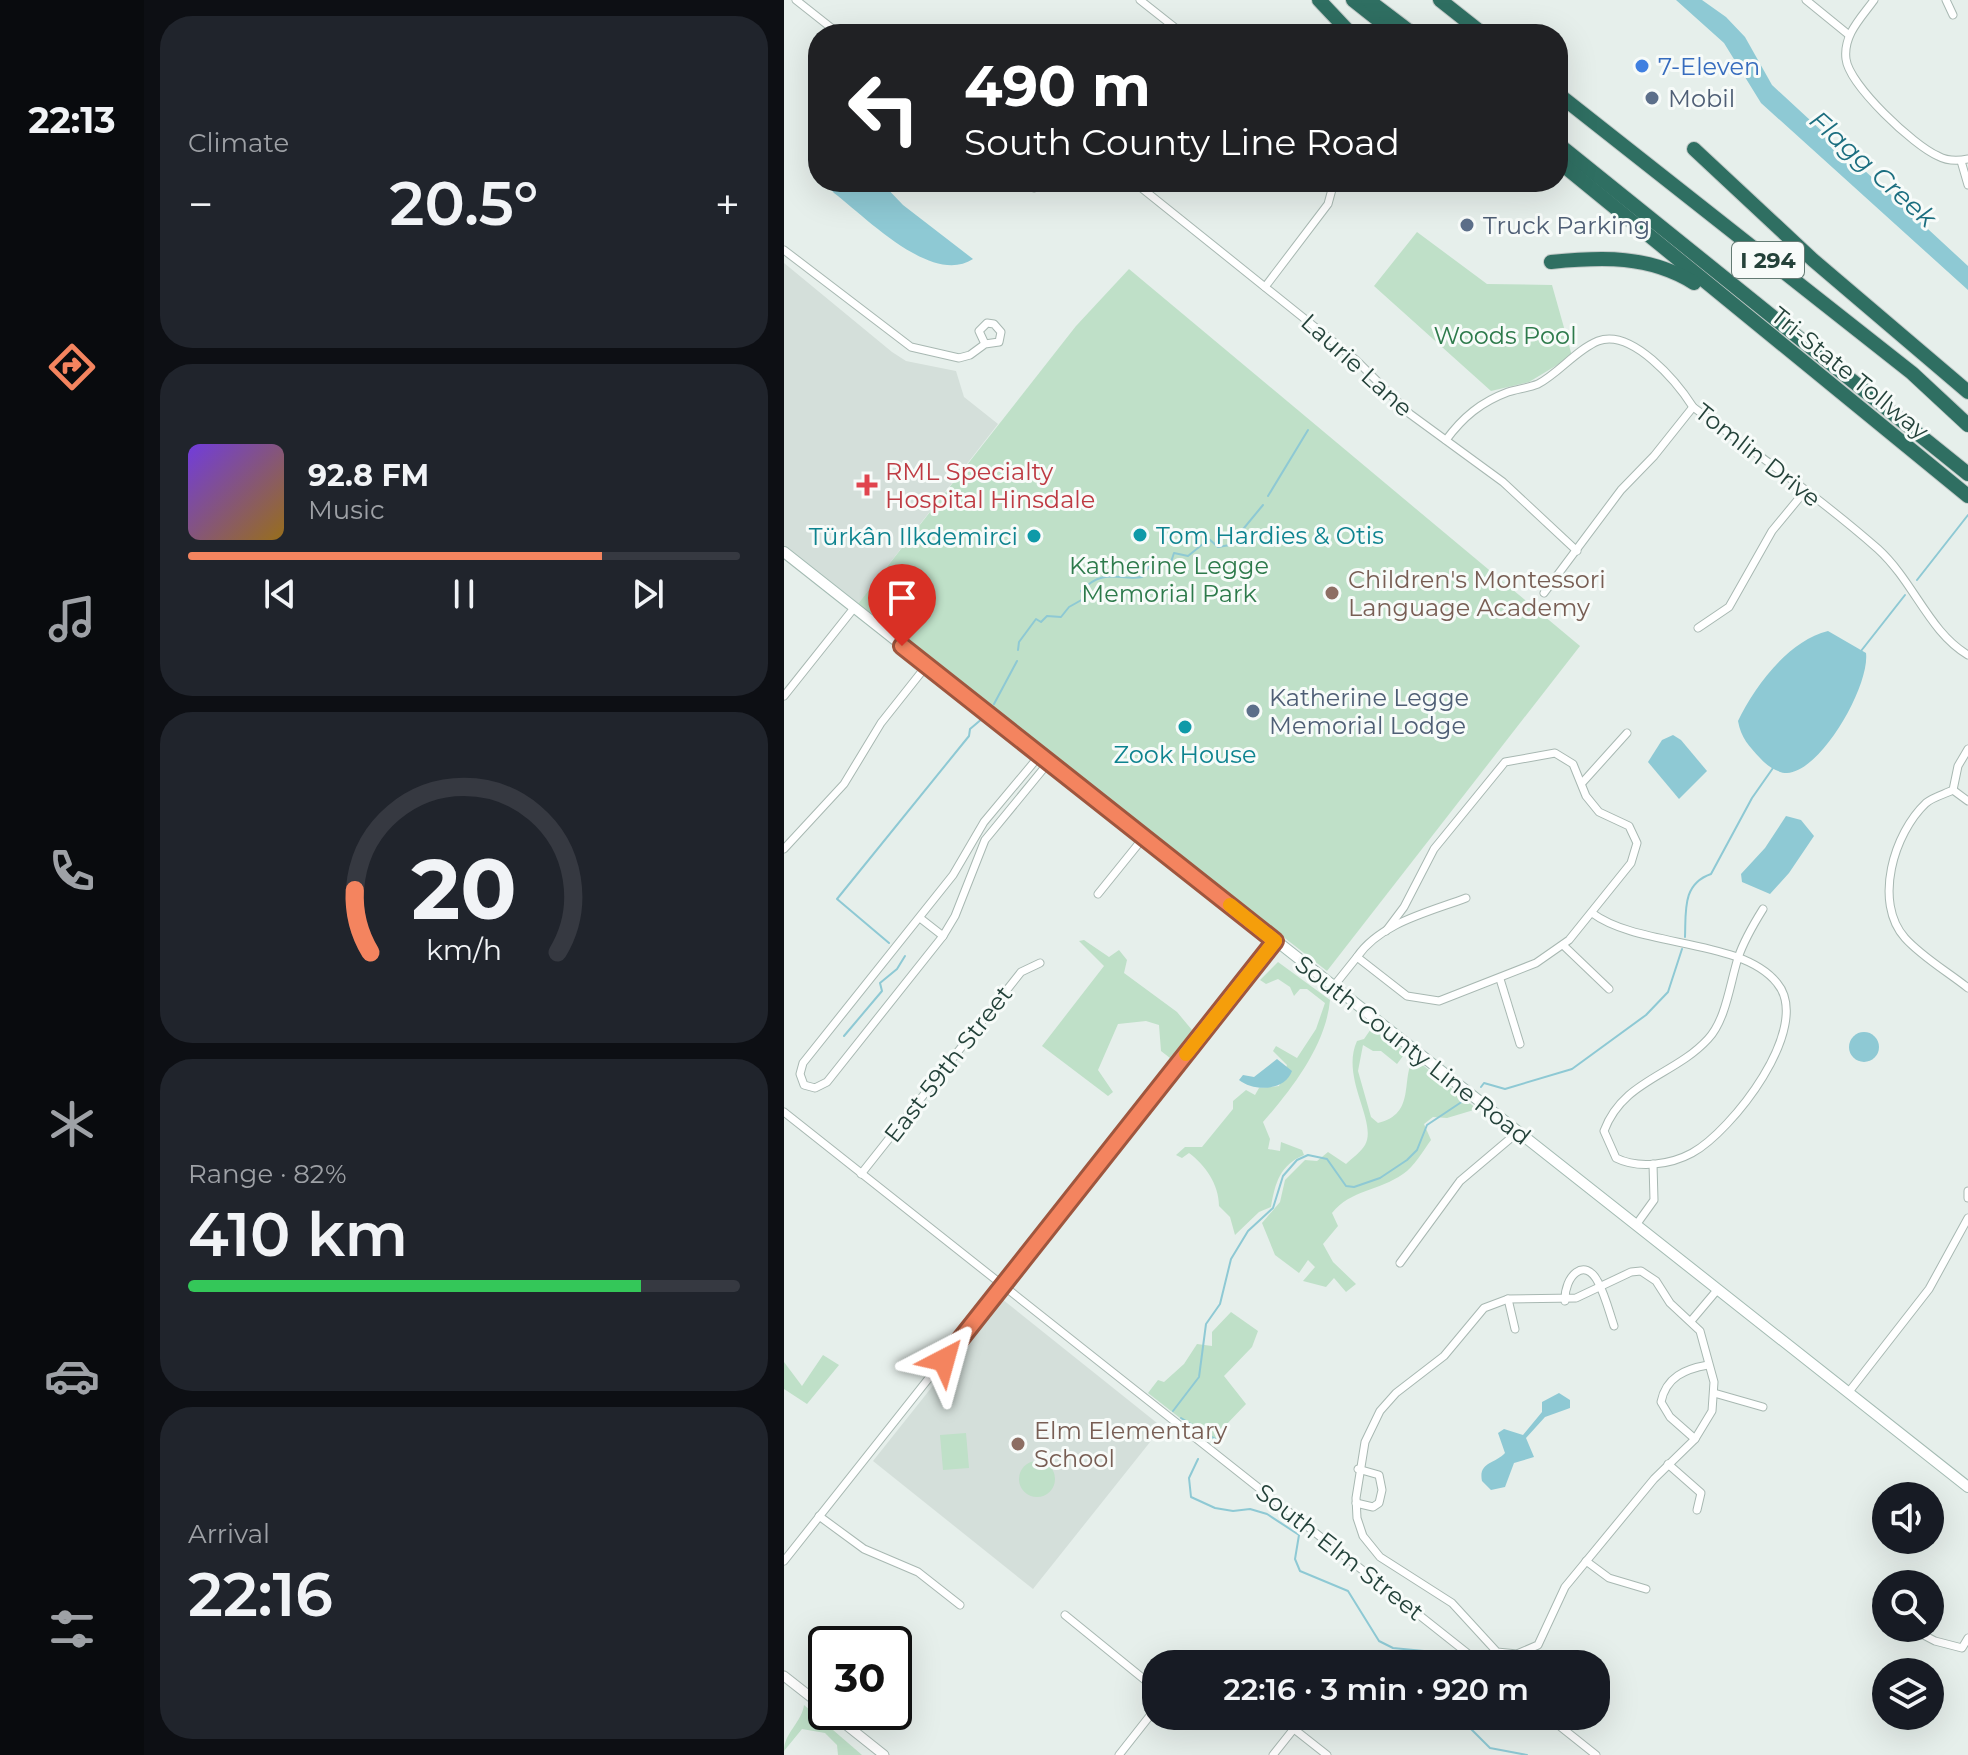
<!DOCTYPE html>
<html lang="en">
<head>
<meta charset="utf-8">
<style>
  :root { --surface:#171b24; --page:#20242c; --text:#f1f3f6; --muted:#9ea1a6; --line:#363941; --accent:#f4845f }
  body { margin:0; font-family:Montserrat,sans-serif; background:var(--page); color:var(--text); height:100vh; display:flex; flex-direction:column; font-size:30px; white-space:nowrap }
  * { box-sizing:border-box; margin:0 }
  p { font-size:26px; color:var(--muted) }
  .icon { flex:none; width:44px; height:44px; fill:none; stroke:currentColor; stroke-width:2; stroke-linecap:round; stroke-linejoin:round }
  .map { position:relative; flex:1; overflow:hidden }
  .drawer { display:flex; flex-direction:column; gap:16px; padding:16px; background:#0d0f14; width:640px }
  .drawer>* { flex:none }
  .guide { position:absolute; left:24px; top:24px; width:760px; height:168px; border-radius:32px; box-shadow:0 8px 32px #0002; background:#202124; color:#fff; overflow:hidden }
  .tools { position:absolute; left:1088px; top:1482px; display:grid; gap:16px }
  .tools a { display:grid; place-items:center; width:72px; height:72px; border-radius:50%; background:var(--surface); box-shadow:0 8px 32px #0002; font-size:40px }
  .speed { position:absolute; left:24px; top:1626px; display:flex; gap:16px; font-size:40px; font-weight:700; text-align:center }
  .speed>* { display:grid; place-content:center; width:104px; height:104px; border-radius:50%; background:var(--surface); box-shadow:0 8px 32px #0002; line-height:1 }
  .speed .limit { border:4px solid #111; border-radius:12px; background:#fff; color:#111 }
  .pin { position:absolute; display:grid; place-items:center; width:68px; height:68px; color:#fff; margin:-82px -34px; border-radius:50% 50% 50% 0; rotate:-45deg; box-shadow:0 0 8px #0007 }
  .pin .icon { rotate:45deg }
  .me { position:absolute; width:88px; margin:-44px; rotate:39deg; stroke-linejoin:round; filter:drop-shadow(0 0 6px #0008) }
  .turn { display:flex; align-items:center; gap:28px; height:168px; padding:0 24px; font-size:36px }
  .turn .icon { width:104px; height:104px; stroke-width:2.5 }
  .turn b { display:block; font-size:56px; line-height:68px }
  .big { font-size:60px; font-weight:600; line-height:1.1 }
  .drawer .tile { flex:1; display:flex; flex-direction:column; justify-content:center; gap:12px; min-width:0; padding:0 28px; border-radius:32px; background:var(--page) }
  .drawer .dial { align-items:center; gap:0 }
  .dial svg { height:208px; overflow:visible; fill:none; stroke:var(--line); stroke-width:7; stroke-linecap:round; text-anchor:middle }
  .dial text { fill:var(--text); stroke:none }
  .song { display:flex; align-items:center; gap:24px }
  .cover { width:96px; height:96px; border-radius:12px; background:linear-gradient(135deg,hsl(260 70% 55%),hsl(40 70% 35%)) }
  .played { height:8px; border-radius:4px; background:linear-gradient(90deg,var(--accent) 75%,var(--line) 75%) }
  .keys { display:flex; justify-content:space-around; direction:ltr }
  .heat { display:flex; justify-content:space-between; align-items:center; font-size:44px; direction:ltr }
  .charge { height:12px; border-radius:6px; background:linear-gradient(90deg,#34c759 82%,var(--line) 0) }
  .trip { position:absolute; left:358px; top:1650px; width:468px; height:80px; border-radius:32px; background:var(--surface); box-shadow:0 8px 32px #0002; font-weight:600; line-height:80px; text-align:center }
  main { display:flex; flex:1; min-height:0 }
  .menu { display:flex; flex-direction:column; width:144px; justify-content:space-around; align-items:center; background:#090b0e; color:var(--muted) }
  .menu .icon { width:56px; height:56px }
  .menu .current { color:var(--accent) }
  .menu b { font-size:36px; color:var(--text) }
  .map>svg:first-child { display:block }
  .built { fill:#d4dfda }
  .green { fill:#bfe0c8 }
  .water { fill:#8ec9d4 }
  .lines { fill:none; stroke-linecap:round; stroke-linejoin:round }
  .stream { stroke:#8ec9d4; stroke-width:2 }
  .minor-casing { stroke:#a8b8b2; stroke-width:9 }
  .tertiary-casing { stroke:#a8b8b2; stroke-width:11 }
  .secondary-casing { stroke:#a4bbb3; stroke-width:12 }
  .motorway-casing { stroke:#c2cac8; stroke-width:16 }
  .minor { stroke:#fff; stroke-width:7 }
  .tertiary { stroke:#fff; stroke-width:9 }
  .secondary { stroke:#fff; stroke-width:10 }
  .motorway { stroke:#2f6f62; stroke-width:14 }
  .route-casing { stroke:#9f563e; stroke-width:20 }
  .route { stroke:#f4845f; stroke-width:14 }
  .slow { stroke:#f59e0b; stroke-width:14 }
  .shop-dot { fill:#3f7fe0; stroke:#f7fbf9; stroke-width:3 }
  .service-dot { fill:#5c6f8a; stroke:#f7fbf9; stroke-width:3 }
  .health-dot { fill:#e0444e; stroke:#f7fbf9; stroke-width:3 }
  .culture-dot { fill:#0f9aa8; stroke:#f7fbf9; stroke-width:3 }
  .education-dot { fill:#8d6e63; stroke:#f7fbf9; stroke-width:3 }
  .labels { text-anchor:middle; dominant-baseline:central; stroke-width:6; stroke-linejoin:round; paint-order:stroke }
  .shield { fill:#f7fbf9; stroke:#637a73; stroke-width:2 }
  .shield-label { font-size:22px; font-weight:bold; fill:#24423a }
  .shop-label { font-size:24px; fill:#366cbe; stroke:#f7fbf9; text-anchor:start }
  .service-label { font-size:24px; fill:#4e5e75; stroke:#f7fbf9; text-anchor:start }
  .park-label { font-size:24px; fill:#2d7a4b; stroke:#f7fbf9 }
  .street-label { font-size:24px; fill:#24423a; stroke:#f7fbf9 }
  .health-label { font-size:24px; fill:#be3a42; stroke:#f7fbf9; text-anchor:start }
  .culture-label { font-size:24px; fill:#0d838f; stroke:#f7fbf9; text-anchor:start }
  .education-label { font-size:24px; fill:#785e54; stroke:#f7fbf9; text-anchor:start }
  .water-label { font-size:26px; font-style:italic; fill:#1c6f80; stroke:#f7fbf9 }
</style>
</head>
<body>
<main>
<nav class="menu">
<b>22:13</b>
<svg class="icon current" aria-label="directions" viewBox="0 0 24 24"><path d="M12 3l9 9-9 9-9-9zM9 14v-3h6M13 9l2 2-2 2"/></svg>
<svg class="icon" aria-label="music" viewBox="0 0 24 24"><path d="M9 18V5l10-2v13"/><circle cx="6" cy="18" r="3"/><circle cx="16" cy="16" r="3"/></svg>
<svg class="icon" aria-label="phone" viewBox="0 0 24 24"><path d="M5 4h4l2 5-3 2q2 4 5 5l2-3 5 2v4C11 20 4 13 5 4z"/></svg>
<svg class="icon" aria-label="climate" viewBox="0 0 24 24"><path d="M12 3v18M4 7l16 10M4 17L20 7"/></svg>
<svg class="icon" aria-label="car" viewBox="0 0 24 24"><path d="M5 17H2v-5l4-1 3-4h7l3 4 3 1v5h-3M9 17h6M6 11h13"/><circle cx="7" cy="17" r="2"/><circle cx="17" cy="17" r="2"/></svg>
<svg class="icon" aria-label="filters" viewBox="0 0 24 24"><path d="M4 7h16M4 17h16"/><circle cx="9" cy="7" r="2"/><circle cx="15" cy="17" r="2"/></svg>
</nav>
<section class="drawer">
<div class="tile"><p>Climate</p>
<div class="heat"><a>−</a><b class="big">20.5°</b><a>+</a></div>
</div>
<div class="tile">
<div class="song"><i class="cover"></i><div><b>92.8 FM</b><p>Music</p></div></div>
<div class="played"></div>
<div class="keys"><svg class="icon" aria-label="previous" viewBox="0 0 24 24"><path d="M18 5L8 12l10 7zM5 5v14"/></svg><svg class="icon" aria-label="pause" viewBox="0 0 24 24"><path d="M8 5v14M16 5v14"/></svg><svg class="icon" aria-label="next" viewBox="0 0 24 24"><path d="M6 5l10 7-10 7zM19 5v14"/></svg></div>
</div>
<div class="tile dial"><svg viewBox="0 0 100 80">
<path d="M14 69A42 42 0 1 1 86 69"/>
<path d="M14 69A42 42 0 0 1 8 45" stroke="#f4845f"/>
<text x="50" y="56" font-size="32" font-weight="700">20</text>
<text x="50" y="72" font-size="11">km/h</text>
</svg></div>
<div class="tile"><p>Range · 82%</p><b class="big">410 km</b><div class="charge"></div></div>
<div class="tile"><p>Arrival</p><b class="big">22:16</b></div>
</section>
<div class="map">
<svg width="1184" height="1755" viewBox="0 0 1184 1755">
  <rect width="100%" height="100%" fill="#e6efeb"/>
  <!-- built -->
  <g class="built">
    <polygon points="0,263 108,352 122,361 172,371 180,397 214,424 73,605 0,546"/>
    <polygon points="218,1299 378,1427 249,1589 89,1461"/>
  </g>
  <!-- green -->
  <g class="green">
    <polygon points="633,232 703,284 768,285 788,356 745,382 707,391 590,286"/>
    <polygon points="345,269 796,646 543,971 73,605 292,326"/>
    <polygon points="300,940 325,957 335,950 343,960 340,973 393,1012 408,1030 386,1058 377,1051 375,1025 362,1021 334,1024 314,1070 329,1092 324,1096 258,1046 320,966 295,941"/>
    <path d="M 494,962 L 546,1000 C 542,1045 508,1089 479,1122 L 486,1139 L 484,1149 L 496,1151 L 497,1142 L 518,1150 L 520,1155 C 496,1165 491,1183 487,1207 L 475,1212 L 451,1235 L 446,1217 L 435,1206 C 435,1184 421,1165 405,1153 L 398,1158 L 392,1155 L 401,1147 L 418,1147 L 449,1109 L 449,1101 L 462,1090 L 471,1095 L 475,1088 L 495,1086 L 503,1065 L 489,1051 L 492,1046 L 513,1058 L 532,1029 L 541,1003 L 523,989 L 516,989 L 510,996 L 506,987 L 494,979 L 482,984 L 476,980 Z"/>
    <path d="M 589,1026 L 622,1052 L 613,1064 L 597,1051 L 589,1051 L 579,1045 L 574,1071 L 587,1117 L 594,1123 C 633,1114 616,1078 630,1058 L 693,1109 L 663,1118 L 649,1117 L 640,1124 L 647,1140 C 639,1151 630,1167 619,1174 C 595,1191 566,1190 548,1213 L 554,1226 L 539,1244 L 549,1262 L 572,1284 L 562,1292 L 550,1278 L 542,1287 L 519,1281 L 531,1267 L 524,1260 L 515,1273 L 491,1255 L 478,1223 L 496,1202 L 501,1180 L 521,1160 L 533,1161 L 544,1152 L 562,1164 C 568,1158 577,1152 581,1145 C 594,1122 556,1078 573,1041 L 580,1039 Z"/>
    <polygon points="447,1312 474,1331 468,1347 440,1376 462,1404 440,1427 441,1439 433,1447 364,1393 374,1380 380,1382 400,1364 413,1344 428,1346 428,1332"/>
    <polygon points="39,1355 55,1365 23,1404 0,1389 0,1362 18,1386"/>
    <polygon points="182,1433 185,1468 159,1470 156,1435"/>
    <circle cx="253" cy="1479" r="18"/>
    <path d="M 20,1705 L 78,1755 L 54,1755 L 53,1745 L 41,1733 L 18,1729 L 0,1751 C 0,1733 18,1722 20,1705 Z"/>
  </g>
  <!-- water -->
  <g class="water">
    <polygon points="892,0 918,0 942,17 961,37 988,85 1184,266 1184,290 977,103 940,43"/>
    <path d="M 40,182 L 97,182 L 119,205 L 189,259 C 148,286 83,218 50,193 Z"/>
    <path d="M 1044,631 L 1082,653 C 1086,685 1038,771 1003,773 C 993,773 982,765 976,758 C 965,746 957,738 954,721 C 971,686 1004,641 1044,631 Z"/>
    <polygon points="889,735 897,740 923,771 895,799 864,762 878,740"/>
    <polygon points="1002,816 1017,820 1030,836 1005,873 986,894 958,882 957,874 981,848"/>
    <circle cx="1080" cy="1047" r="15"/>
    <path d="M 493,1059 L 508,1071 C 501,1091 470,1092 455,1080 L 459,1075 L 470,1077 Z"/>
    <path d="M 775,1393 L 786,1400 L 786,1408 L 761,1417 L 742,1438 L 750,1457 L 730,1463 L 721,1487 L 707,1490 L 698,1481 C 694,1462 711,1464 721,1453 L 714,1433 L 720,1429 L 739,1435 L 758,1412 L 758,1402 Z"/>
  </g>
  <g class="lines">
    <!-- stream -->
    <g class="stream">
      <polyline points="484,496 524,430"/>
      <polyline points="1133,580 1184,515"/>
      <path d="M 234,650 L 235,642 L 252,619 L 257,622 L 263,616 L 277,617 L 285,607 L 301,598 L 297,591 C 320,567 336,581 358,577 L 368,562 L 386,565 L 390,553 L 404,556 L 425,539 L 434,547 L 446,545 L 479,505"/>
      <polyline points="1077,651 1121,595"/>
      <polyline points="210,704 233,661"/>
      <path d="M 901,937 C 902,911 898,884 927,874 L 968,798 L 989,768"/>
      <polyline points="105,943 53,899 185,736 186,729 199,718"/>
      <polyline points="60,1036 98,991 96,983 113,969 121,956"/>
      <polyline points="697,1087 700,1083 721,1089 788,1069 862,1015 884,992 898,949"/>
      <polyline points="389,1411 415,1377 422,1324 436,1304 447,1259 464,1231 489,1208 499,1176 513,1160 524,1155 543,1159 562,1186 570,1187 596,1178 623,1160 633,1150 643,1125 682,1099"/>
      <polyline points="397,1418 433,1440"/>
      <polyline points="414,1459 405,1478 407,1497 431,1508 449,1511 466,1509 483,1514 515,1535 511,1559 516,1571 564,1591 595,1641 609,1648 640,1651"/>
      <polyline points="648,1655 651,1664"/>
      <polyline points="674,1716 706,1748 743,1755"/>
    </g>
    <defs>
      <g id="minor">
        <polyline points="12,0 55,34"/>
        <polyline points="356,0 399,34"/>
        <polyline points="1022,0 1065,35"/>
        <path d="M 1090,0 C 1077,18 1059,35 1062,59 C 1065,85 1130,146 1154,156 C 1163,161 1174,161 1184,159"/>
        <polyline points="1162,0 1169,15"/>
        <polyline points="1177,161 1184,185"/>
        <polyline points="242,182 250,188 254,182"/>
        <polyline points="350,182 572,360 626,414 719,482 793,551"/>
        <polyline points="0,250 127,347 175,358 186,355 201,344 215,342 217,332 210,324 203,323 195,331 201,344"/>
        <polyline points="481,287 544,204 550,182"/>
        <path d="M 662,440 C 679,417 697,402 724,392 C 733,389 744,388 754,384 C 775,373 792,350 814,341 C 848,328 893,382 909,407 C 971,453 1036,498 1094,549 C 1130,582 1145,632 1184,655"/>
        <polyline points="760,593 837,490 870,456 909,407"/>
        <polyline points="914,628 945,607 988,531 1021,491"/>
        <polyline points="0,696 70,608"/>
        <path d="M 1184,749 L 1174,766 L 1169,790 C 1161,794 1149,797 1142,803 C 1110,833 1089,902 1121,938 C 1138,957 1164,972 1184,988"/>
        <polyline points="256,755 200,822 169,875 19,1063 16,1074 20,1085 31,1088 43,1082 159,936 171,916 201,840 265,762"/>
        <polyline points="798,783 843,733"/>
        <polyline points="1169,790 1184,801"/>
        <polyline points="0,849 60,784 97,723 143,665"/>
        <polyline points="314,894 360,837"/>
        <path d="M 808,913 C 855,948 957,938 993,983 C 1030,1027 947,1132 908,1153 C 886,1165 854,1169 832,1158 L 820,1131 C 839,1080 890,1076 924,1039 C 942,1020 946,983 954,958 C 960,940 969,925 979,909"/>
        <polyline points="136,918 159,936"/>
        <polyline points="779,945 825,989"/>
        <path d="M 573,957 C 596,923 645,912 682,898"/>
        <polyline points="716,979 736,1044"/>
        <polyline points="549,987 573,957 623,996 655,1001 752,963 785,940 847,863 853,843 845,826 815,812 802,796 789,764 771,753 721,762 650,849 620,907 602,931"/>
        <polyline points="0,1112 697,1664"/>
        <polyline points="77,1174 237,972 256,963"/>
        <polyline points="1184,1191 1184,1198"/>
        <polyline points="852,1225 870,1200 869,1164"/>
        <polyline points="616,1263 676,1181 734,1132"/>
        <polygon points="857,1271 872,1281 886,1303 916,1331 930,1382 928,1411 911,1439 870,1479 781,1587 754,1645 733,1654 713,1652 668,1603 596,1557 579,1536 573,1518 572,1498 581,1442 596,1411 612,1393 660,1356 700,1308 724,1299 792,1298 847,1272"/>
        <polyline points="724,1299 731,1329"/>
        <path d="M 781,1301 C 780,1276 801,1256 814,1282 C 821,1295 825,1311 830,1326"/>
        <polyline points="907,1321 934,1289"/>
        <polyline points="930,1393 979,1407"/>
        <polyline points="1064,1393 1145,1289 1184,1218"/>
        <path d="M 911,1439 L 886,1417 L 877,1402 C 882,1377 901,1369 924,1365"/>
        <polyline points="884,1464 917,1493 913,1510"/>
        <polyline points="572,1503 589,1507 595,1503 598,1490 595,1475 574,1469"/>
        <polyline points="35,1516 80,1549 134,1572 176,1605"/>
        <polyline points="0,1561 491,941"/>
        <polyline points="802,1561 825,1578 862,1589"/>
        <polyline points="1102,1591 1093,1599 1102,1610"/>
        <polyline points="281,1615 372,1689"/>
        <polyline points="1126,1628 1151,1641 1178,1648 1184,1638"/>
        <polyline points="763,1716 812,1755"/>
        <polyline points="510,1729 543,1755"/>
        <polyline points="335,1755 372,1708"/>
        <polyline points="489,1755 520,1716"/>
      </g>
      <g id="tertiary">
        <polyline points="0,1676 42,1709"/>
        <polyline points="46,1712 100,1755"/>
      </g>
      <polyline id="secondary" points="0,552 1184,1487"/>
      <g id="motorway">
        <polyline points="535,0 567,34"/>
        <polyline points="569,0 612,34"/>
        <polyline points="584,0 629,34"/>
        <polyline points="656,0 699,34"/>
        <polyline points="774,94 1128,373 1184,425"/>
        <polyline points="774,144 1184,474"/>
        <polyline points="910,149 1029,260 1184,392"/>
        <polyline points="774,161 1184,496"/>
        <path d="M 767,262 C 818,257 865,255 910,283"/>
      </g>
    </defs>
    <!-- minor casing -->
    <use href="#minor" class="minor-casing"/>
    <!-- tertiary casing -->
    <use href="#tertiary" class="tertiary-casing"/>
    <!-- secondary casing -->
    <use href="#secondary" class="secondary-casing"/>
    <!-- motorway casing -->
    <use href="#motorway" class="motorway-casing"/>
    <!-- minor -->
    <use href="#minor" class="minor"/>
    <!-- tertiary -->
    <use href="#tertiary" class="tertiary"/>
    <!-- secondary -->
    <use href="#secondary" class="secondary"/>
    <!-- motorway -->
    <use href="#motorway" class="motorway"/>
  </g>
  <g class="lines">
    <defs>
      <polyline id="route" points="118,646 491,941 160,1360"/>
    </defs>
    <!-- route casing -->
    <use href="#route" class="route-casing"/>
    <!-- route -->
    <use href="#route" class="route"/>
    <!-- slow -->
    <polyline class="slow" points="402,1054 491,941 446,905"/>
  </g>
  <!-- markers -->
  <circle class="shop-dot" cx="858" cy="66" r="8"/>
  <g class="service-dot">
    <circle cx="868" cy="98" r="8"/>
    <circle cx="683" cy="225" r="8"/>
    <circle cx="469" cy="711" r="8"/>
  </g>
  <path class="health-dot" d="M79 473h8v8h8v8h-8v8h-8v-8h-8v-8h8z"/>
  <g class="culture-dot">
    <circle cx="356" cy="535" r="8"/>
    <circle cx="250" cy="536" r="8"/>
    <circle cx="401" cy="727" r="8"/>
  </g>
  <g class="education-dot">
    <circle cx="548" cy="593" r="8"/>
    <circle cx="234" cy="1444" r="8"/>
  </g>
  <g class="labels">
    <!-- shield labels -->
    <rect class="shield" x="948" y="242" width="72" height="36" rx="6"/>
    <g class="shield-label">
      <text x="984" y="260">I 294</text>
    </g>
    <!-- shop labels -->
    <g class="shop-label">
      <text x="874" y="66">7-Eleven</text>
    </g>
    <!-- service labels -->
    <g class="service-label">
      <text x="884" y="98">Mobil</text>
      <text x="699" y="225">Truck Parking</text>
      <text x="485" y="697">Katherine Legge<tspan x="485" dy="28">Memorial Lodge</tspan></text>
    </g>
    <!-- park labels -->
    <g class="park-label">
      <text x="721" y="335">Woods Pool</text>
      <text x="385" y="565">Katherine Legge<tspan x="385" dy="28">Memorial Park</tspan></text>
    </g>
    <!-- street labels -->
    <g class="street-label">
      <text transform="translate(573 365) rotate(42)">Laurie Lane</text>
      <text transform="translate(1066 373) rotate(39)">Tri-State Tollway</text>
      <text transform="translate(974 455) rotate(38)">Tomlin Drive</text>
      <text transform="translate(629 1050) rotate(38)">South County Line Road</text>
      <text transform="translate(164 1064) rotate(-52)">East 59th Street</text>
      <text transform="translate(556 1552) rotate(38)">South Elm Street</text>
    </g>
    <!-- health labels -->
    <g class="health-label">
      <text x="101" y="471">RML Specialty<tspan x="101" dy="28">Hospital Hinsdale</tspan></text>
    </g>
    <!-- culture labels -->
    <g class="culture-label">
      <text x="372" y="535">Tom Hardies &amp; Otis</text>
      <text x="234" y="536" text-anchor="end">Türkân Ilkdemirci</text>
      <text x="401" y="754" text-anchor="middle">Zook House</text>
    </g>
    <!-- education labels -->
    <g class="education-label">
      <text x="564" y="579">Children's Montessori<tspan x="564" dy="28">Language Academy</tspan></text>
      <text x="250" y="1430">Elm Elementary<tspan x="250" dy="28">School</tspan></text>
    </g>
    <!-- water labels -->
    <g class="water-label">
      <text transform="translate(1089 169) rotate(42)">Flagg Creek</text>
    </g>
  </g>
</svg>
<div class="tools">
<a><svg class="icon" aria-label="sound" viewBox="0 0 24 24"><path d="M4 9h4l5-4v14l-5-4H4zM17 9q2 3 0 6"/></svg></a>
<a><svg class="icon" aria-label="search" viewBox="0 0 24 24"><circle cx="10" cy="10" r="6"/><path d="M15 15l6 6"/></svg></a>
<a><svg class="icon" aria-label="layers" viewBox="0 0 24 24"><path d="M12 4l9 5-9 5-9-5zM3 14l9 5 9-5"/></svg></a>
</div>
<div class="speed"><div class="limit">30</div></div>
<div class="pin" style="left:118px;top:646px;background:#d93025"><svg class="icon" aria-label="arrive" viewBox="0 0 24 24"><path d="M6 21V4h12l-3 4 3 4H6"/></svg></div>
<svg class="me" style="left:160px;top:1360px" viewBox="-20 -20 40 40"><path d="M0-17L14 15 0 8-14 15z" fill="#f4845f" stroke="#fff" stroke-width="4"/></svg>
<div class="trip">22:16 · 3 min · 920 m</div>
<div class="guide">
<div class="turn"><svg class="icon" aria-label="left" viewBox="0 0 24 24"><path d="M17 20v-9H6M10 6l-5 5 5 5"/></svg><div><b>490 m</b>South County Line Road</div></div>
</div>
</div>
</main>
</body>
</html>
